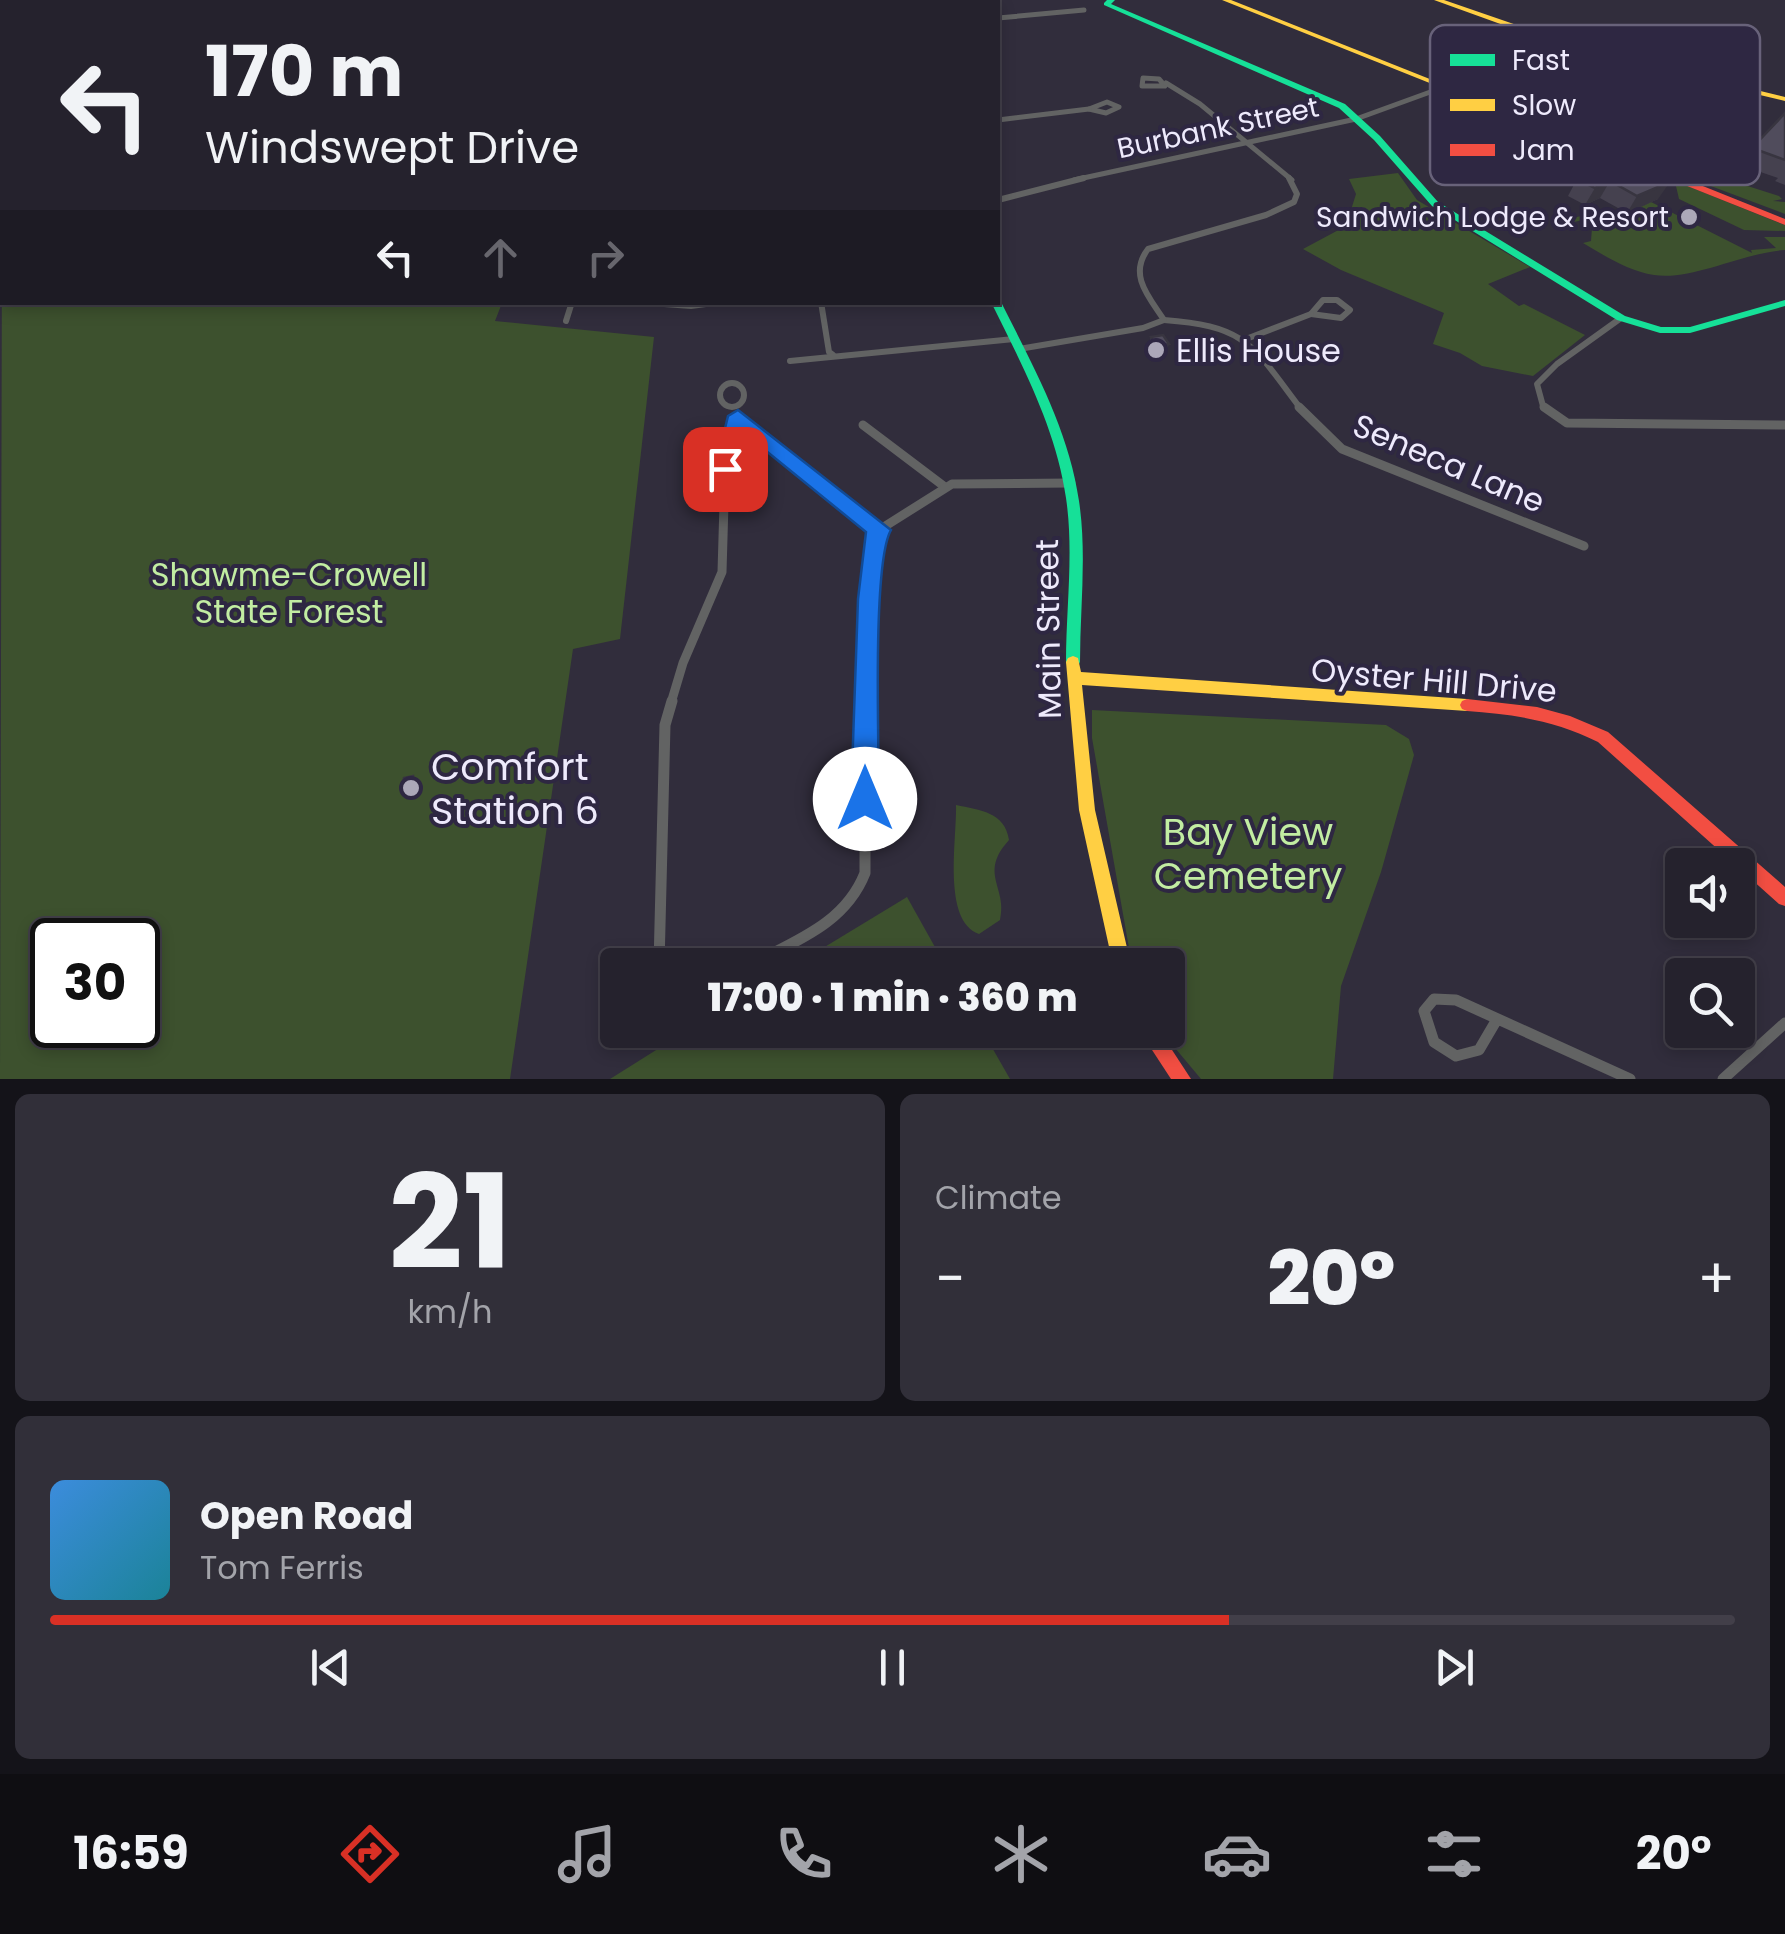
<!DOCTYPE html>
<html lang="en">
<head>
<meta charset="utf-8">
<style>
  :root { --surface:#25222d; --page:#312f39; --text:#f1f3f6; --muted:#a3a4aa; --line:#423f49; --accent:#d93025 }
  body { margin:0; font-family:Poppins,sans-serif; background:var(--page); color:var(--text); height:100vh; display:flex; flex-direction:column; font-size:38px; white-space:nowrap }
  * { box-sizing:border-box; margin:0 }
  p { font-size:32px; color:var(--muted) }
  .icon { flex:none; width:55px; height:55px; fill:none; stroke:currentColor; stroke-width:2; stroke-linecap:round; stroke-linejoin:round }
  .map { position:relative; height:1079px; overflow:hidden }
  .drawer { display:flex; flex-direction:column; gap:15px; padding:15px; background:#141319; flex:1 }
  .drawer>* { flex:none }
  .top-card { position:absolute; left:0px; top:0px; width:1000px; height:305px; box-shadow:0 5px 15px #0003,0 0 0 2px var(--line); background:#25222d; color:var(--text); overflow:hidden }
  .controls { position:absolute; left:1665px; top:848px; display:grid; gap:20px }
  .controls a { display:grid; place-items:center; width:90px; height:90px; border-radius:10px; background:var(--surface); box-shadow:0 5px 15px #0003,0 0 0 2px var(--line); font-size:50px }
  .speed { position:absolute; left:30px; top:918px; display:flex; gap:20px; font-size:50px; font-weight:700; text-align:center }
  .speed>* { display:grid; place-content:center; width:130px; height:130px; border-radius:50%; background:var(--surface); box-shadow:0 5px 15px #0003,0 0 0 2px var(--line); line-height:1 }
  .speed .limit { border:5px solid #111; border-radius:15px; background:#fff; color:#111 }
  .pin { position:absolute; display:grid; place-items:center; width:85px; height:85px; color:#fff; margin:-42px; border-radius:20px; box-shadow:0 5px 15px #0006 }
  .me { position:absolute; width:110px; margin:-55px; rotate:0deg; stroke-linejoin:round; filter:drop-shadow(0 0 8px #0008) }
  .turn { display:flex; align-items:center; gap:35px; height:210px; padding:0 40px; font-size:45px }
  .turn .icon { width:130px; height:130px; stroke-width:2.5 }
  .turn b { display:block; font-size:70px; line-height:85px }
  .lanes { display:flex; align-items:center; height:95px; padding:0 40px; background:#0003; justify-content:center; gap:50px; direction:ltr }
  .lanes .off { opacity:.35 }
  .big { font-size:75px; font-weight:800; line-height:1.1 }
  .drawer .tile { flex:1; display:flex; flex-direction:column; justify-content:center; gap:15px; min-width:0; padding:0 35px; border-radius:15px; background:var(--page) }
  .drawer .dial { align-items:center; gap:0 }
  .dial b { font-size:130px; line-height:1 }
  .song { display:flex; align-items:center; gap:30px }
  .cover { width:120px; height:120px; border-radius:15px; background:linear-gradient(135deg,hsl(210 70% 55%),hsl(190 70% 35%)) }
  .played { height:10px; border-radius:5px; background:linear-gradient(90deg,var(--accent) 70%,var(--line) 70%) }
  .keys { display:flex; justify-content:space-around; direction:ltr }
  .heat { display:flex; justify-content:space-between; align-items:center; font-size:55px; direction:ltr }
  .drawer .tiles { flex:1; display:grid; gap:15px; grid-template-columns:1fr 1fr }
  .tile:last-child { grid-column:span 2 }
  .trip { position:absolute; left:600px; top:948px; width:585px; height:100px; border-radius:10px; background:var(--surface); box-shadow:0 5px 15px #0003,0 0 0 2px var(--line); font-weight:800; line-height:100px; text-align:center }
  .tab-bar { display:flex; height:160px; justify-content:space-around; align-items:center; background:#0f0e12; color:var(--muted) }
  .tab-bar .icon { width:70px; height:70px }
  .tab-bar .on { color:var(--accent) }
  .tab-bar b { font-size:45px; color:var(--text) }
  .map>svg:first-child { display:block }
  .green { fill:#3d512e; fill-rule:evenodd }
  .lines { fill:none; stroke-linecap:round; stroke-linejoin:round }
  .street-far3 { stroke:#626363; stroke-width:5 }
  .street-far2 { stroke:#626363; stroke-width:6 }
  .street-far1 { stroke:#626363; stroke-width:9 }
  .street { stroke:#626363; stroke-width:11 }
  .fast { fill:#16e098; fill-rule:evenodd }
  .slow { fill:#ffcf43; fill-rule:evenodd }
  .jam { fill:#f24e42; fill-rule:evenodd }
  .wall { fill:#45414f }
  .shaded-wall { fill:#383540 }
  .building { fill:#504c5c; stroke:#383540; stroke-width:2.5 }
  .route { fill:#1a73e8; stroke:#114b97; stroke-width:2.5 }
  .poi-dot { fill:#aca8b9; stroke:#2e2742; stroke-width:4 }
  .labels { text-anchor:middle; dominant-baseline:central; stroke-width:8; stroke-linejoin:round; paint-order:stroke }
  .far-street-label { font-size:28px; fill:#eeeafc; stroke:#2e2742 }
  .far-poi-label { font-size:28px; fill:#eeeafc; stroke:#2e2742; text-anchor:end }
  .poi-label { font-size:32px; fill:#eeeafc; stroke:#2e2742; text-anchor:start }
  .street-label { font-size:32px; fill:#eeeafc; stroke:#2e2742 }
  .park-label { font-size:32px; fill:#c2eda2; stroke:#2e2742 }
  .near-poi-label { font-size:38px; fill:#eeeafc; stroke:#2e2742; text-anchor:start }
  .near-park-label { font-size:38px; fill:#c2eda2; stroke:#2e2742 }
  .key { fill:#2e2742; stroke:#68627a; stroke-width:2.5 }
  .key-label { font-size:28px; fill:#eeeafc }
</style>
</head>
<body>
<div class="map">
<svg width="1785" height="1079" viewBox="0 0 1785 1079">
  <rect width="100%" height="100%" fill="#312d3c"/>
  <!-- green -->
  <g class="green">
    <polygon points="167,0 906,0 165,2"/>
    <path d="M 1578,108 L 1590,114 L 1586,118 C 1605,150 1651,141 1679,150 L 1682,147 L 1664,131 L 1683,131 L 1699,145 L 1687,147 L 1700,152 L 1702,162 L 1735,182 L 1779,196 L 1782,199 L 1773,201 L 1785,202 L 1785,214 L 1543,123 L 1553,122 Z"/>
    <polygon points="1398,173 1417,200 1530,267 1488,284 1519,306 1524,304 1585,335 1533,376 1482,366 1460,353 1433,344 1444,313 1341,270 1303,249 1346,226 1356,194 1349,179"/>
    <polygon points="1685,185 1777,222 1785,225 1785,231 1744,230 1679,199 1676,186"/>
    <path d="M 1651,202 L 1752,253 L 1751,250 L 1776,248 L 1764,237 L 1785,237 L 1785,250 C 1745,252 1692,281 1654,275 C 1628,271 1605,256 1583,243 L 1591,241 L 1592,228 L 1607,222 L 1588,219 L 1564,224 L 1563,220 L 1595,213 L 1609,221 L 1634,222 L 1634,217 L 1653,210 L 1632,215 L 1616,212 L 1628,213 Z"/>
    <path d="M 2,229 L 2,302 L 502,303 L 495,321 L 654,337 L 620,639 L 573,649 L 510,1079 L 0,1079 ZM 52,940 L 138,940 L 138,1025 L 52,1025 Z"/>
    <polygon points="1092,710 1386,725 1409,739 1414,755 1381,872 1341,986 1333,1079 1201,1079 1160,1030 1168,1030 1168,965 1132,965 1092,738"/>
    <path d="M 956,805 C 980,810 1005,812 1009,840 C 978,874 1008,887 1000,920 L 979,934 C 942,921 957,839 956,805 Z"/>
    <polygon points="907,897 945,965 795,965"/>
    <polygon points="688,1030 982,1030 1010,1079 610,1079"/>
  </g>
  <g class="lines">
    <!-- street-far3 -->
    <g class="street-far3">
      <polyline points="913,0 927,2"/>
      <polyline points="932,2 948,0"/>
      <polyline points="998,18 1084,10"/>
      <polygon points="1143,78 1159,79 1165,86 1142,86"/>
      <polyline points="1166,83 1200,104 1292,180"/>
      <polygon points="1107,102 1119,107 1106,113 1089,109"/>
      <polyline points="998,120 1089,109"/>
      <polyline points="1074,180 1356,119 1444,87"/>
    </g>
    <!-- street-far2 -->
    <g class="street-far2">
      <polyline points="998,200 1084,178"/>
      <polygon points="1323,300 1337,300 1350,310 1341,318 1311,314"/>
      <polyline points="637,302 691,306 721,302"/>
      <polyline points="821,302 829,352 833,355"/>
      <path d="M 1164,320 C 1248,326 1253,346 1301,409"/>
      <polyline points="566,321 572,302"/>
      <polyline points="1246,339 1311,314"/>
      <path d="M 1019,349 L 1143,328 L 1164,320 C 1149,297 1128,275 1148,249 L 1266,215 L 1294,202 L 1297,194 L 1289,178"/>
      <polyline points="790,361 1014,339"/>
      <circle cx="732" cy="395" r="12"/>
      <polyline points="1548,409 1543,406 1537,384 1557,364 1621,318"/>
    </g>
    <!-- street-far1 -->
    <g class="street-far1">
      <polyline points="1299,407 1342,449 1584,546"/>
      <polyline points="1544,407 1567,423 1785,425"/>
      <polyline points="863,425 945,487"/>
      <polyline points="671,703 683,663 722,572 725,469 738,416 879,530"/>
      <polyline points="865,703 874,539 879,530 952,484 1071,483"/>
    </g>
    <!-- street -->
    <g class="street">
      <polyline points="659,965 665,725 672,701"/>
      <path d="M 750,965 C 795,941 845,924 865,873 L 865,701"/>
      <polyline points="1496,1021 1479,1050 1456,1056 1434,1042 1424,1011 1434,999 1456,1000 1630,1079"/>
      <polyline points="1723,1079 1785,1023"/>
    </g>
    <!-- fast -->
    <g class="fast">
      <polygon points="146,0 144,2 138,2 139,0"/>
      <polygon points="1107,0 1115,0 1111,4 1345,104 1380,136 1438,202 1625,316 1661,327 1690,327 1785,300 1785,306 1690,333 1660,333 1617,320 1432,206 1374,140 1339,108 1104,5 1104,3"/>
      <path d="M 998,299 L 1001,302 C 1033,366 1069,430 1079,501 C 1087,554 1080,609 1080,662 L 1078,666 L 1073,668 L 1068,666 L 1066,662 C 1066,608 1074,552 1066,498 C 1056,428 1022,365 991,302 L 998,302 Z"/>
    </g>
    <!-- slow -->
    <g class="slow">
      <polygon points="909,0 915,0 914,2 908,2"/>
      <polygon points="1222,0 1231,0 1639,162 1632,164"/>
      <polygon points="1434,0 1444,0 1583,48 1785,97 1785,101 1578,52"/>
      <polygon points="2,169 2,177 0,178 0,170"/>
      <polygon points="2,190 2,197 0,198 0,191"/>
      <polygon points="1073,656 1078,658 1081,672 1467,699 1472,701 1474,705 1472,709 1467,711 1082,685 1095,810 1131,965 1113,965 1079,810 1066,662 1068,658"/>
    </g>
    <!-- jam -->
    <g class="jam">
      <polygon points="154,0 161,0 159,2 153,2"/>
      <polygon points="1632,160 1638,160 1785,219 1785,225 1632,164"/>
      <path d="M 1467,699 L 1537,707 L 1570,716 L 1608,732 L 1785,887 L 1785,906 L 1779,904 L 1598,742 C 1556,721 1513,714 1467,711 L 1462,709 L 1460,705 L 1462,701 Z"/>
      <polygon points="1139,1030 1159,1030 1191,1079 1171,1079"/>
    </g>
  </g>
  <!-- wall -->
  <g class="wall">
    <polygon points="1785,113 1785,185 1775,181 1778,178 1740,165 1752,148"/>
    <polygon points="1624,159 1658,199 1627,213 1600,198 1585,205 1568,196 1577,179"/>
    <polygon points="1151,337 1166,353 1154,355 1148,346"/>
  </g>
  <!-- shaded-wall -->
  <g class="shaded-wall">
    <polygon points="1610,181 1600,198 1585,205 1595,188"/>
    <polygon points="1670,182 1658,199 1627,213 1637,196"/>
    <polygon points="1169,344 1166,353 1154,355 1156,346"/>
    <polygon points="413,776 416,779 416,794 406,796 403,792"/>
  </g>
  <!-- building -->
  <g class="building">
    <polygon points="1785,113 1785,160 1752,148"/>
    <polygon points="1624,159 1670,182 1637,196 1610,181 1595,188 1577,179"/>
    <polygon points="1163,335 1169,344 1156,346 1151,337"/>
    <polygon points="413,776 413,790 403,792 404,778"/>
  </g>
  <!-- route -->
  <path class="route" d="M 738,410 L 891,530 C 872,563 879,750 879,799 L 875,808 L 865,812 L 855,808 L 851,799 L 858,599 L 866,532 L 744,433 L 733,474 L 718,474 L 715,469 L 728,416 Z"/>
  <!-- markers -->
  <g class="poi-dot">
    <circle cx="1689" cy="217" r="10"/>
    <circle cx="1156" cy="350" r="10"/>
    <circle cx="411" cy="788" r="10"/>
  </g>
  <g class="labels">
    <!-- far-street labels -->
    <g class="far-street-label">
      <text transform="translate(1218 128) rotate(-12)">Burbank Street</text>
    </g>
    <!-- far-poi labels -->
    <g class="far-poi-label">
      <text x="1669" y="217">Sandwich Lodge &amp; Resort</text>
    </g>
    <!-- poi labels -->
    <g class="poi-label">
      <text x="1176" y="350">Ellis House</text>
    </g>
    <!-- street labels -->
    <g class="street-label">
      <text transform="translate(1449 463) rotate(23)">Seneca Lane</text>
      <text transform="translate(1048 629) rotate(-91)">Main Street</text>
      <text transform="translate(1434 680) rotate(5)">Oyster Hill Drive</text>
    </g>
    <!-- park labels -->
    <g class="park-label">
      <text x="289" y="574">Shawme-Crowell<tspan x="289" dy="37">State Forest</tspan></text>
    </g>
    <!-- near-poi labels -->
    <g class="near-poi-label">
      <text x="431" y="766">Comfort<tspan x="431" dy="44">Station 6</tspan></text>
    </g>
    <!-- near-park labels -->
    <g class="near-park-label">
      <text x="1248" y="831">Bay View<tspan x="1248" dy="44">Cemetery</tspan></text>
    </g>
  </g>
  <!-- legend -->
  <rect x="1430" y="25" width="330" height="160" rx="15" class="key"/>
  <rect x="1450" y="54" width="45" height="12" fill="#16e098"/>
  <rect x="1450" y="99" width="45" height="12" fill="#ffcf43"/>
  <rect x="1450" y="144" width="45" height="12" fill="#f24e42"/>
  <g class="key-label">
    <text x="1512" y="70">Fast</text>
    <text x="1512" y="115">Slow</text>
    <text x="1512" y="160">Jam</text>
  </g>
</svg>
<div class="controls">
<a><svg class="icon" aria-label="sound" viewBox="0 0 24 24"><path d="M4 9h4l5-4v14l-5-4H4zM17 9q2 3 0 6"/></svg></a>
<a><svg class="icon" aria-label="search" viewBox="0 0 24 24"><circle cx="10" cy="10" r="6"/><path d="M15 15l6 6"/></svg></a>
</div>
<div class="speed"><div class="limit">30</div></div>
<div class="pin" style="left:725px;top:469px;background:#d93025"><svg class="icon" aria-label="arrive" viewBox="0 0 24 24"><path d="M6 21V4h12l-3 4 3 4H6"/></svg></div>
<svg class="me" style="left:865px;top:799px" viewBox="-20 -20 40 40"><circle r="19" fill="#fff"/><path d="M0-13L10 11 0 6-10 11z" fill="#1a73e8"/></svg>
<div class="trip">17:00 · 1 min · 360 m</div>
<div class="top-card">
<div class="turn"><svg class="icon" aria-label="left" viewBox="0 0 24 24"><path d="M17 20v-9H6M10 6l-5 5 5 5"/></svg><div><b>170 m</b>Windswept Drive</div></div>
<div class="lanes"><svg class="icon" aria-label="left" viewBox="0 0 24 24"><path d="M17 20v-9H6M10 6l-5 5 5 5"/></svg><svg class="icon off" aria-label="ahead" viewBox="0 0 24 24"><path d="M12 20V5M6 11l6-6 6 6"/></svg><svg class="icon off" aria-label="right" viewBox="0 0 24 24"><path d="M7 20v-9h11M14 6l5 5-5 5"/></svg></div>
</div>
</div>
<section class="drawer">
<div class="tiles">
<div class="tile dial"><b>21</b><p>km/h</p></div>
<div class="tile"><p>Climate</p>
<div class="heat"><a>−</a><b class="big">20°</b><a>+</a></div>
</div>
<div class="tile">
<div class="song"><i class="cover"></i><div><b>Open Road</b><p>Tom Ferris</p></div></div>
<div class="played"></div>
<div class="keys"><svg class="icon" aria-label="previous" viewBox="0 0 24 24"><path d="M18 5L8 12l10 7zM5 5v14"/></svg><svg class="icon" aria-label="pause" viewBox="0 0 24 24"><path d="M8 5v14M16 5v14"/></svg><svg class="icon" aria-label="next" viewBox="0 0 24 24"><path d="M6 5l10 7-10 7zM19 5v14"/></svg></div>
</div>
</div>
</section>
<nav class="tab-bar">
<b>16:59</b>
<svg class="icon on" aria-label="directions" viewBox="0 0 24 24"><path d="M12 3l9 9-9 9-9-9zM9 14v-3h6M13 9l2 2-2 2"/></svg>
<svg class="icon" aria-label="music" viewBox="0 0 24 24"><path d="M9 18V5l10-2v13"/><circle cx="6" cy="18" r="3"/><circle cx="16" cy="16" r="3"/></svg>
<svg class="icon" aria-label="phone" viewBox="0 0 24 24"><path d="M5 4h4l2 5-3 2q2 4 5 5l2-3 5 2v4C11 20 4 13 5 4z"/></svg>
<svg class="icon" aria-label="climate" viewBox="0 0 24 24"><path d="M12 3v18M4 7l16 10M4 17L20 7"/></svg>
<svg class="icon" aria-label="car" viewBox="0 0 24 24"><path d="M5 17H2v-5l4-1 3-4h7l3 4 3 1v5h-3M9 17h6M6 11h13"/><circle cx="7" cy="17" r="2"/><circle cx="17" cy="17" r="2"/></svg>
<svg class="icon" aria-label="filters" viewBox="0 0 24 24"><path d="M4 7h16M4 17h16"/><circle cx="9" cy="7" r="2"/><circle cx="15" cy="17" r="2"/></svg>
<b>20°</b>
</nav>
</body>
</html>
